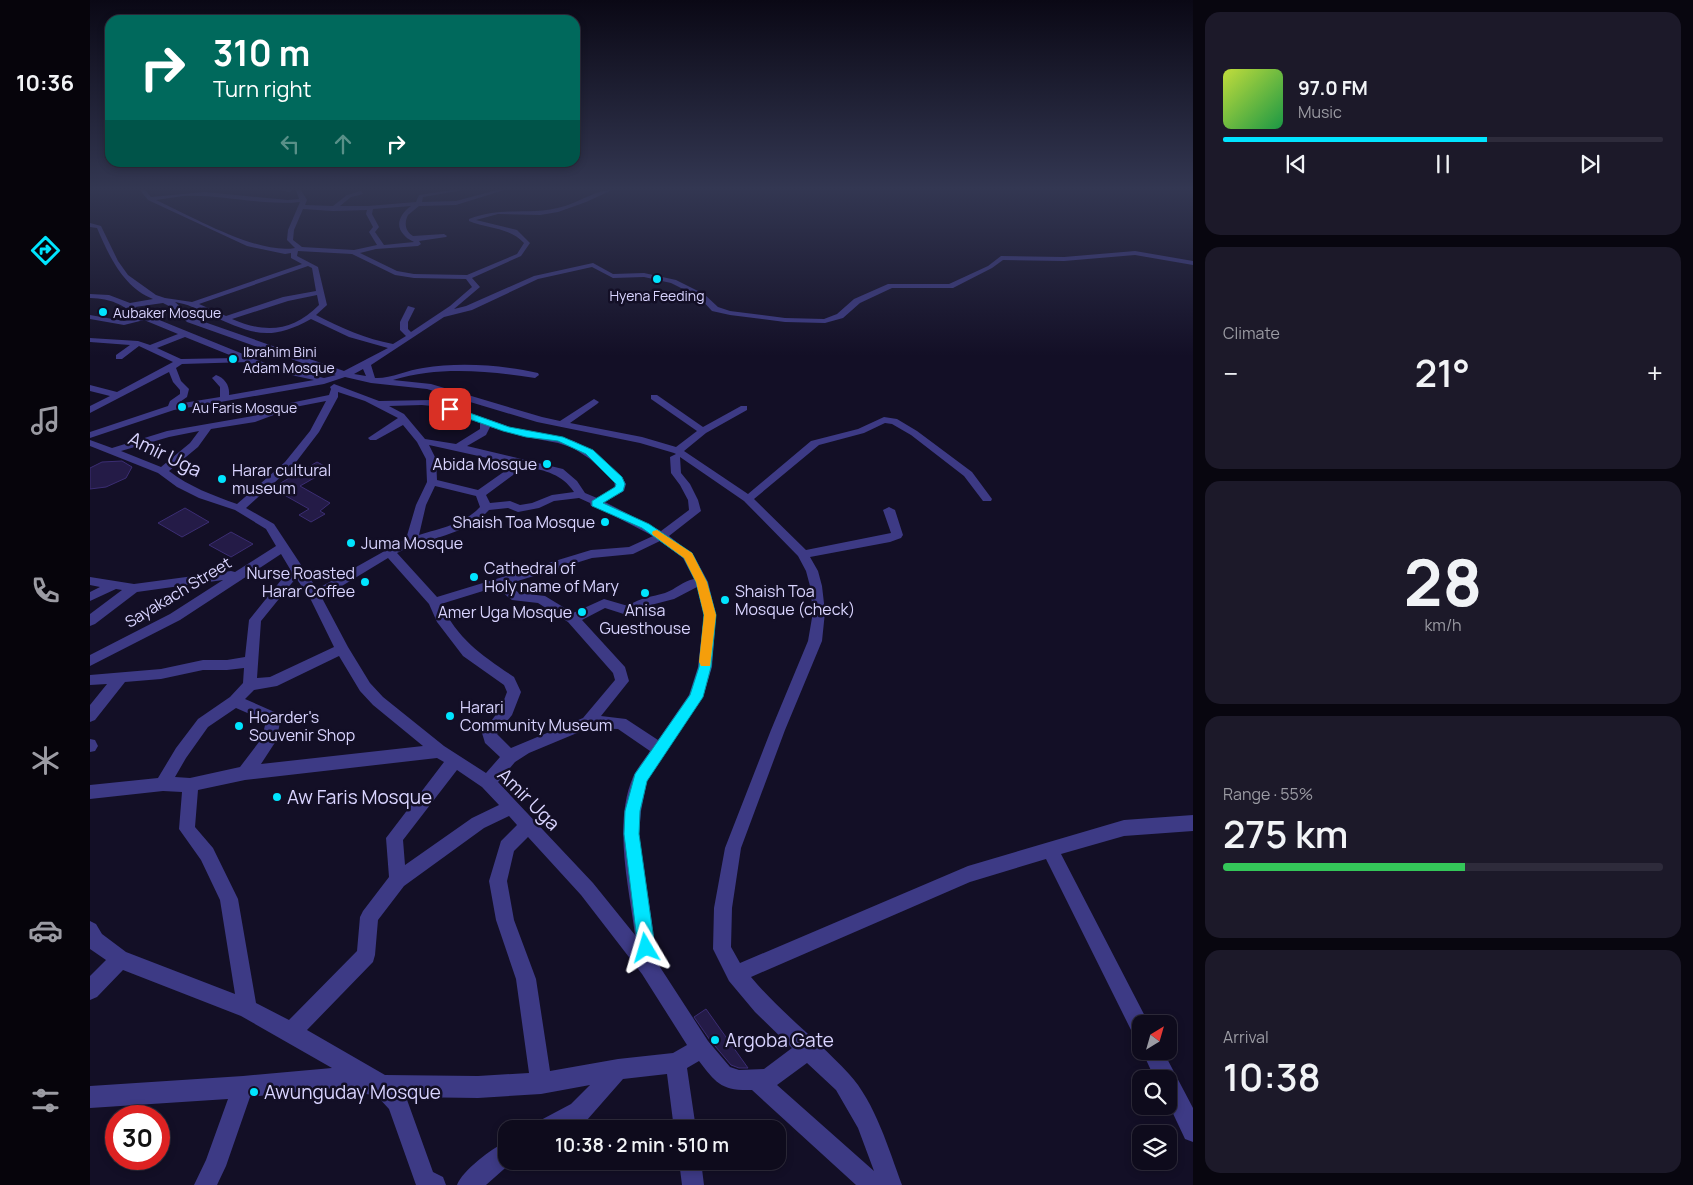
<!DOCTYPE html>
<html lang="en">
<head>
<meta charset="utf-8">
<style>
  :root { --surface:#0e0b1c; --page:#1c1929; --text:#f1f3f6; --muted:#9b9ba3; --line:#2e2b3b; --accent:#00e5ff }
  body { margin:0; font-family:Manrope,sans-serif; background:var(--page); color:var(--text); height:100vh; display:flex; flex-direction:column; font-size:19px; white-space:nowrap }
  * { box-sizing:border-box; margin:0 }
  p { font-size:16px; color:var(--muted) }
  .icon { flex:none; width:28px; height:28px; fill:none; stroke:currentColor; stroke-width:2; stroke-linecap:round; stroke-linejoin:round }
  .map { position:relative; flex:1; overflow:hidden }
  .drawer { display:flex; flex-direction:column; gap:12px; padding:12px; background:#08060f; width:500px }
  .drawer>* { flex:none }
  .hud { position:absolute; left:15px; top:15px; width:475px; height:152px; border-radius:15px; box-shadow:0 2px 8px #0003,0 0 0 1px var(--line); background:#00695c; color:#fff; overflow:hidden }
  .needle { width:32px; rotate:37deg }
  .buttons { position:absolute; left:1042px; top:1015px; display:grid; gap:10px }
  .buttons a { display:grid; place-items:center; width:45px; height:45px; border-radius:10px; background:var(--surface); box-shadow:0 2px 8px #0003,0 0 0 1px var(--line); font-size:25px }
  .speed { position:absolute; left:15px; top:1105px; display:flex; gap:10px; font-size:25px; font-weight:700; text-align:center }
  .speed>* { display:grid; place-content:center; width:65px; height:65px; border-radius:50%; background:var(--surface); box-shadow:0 2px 8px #0003,0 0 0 1px var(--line); line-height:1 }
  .speed .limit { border:8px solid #d22; background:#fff; color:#111 }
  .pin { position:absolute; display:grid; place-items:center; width:42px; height:42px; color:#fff; margin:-21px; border-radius:10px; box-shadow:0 2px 8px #0006 }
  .me { position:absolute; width:55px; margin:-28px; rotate:353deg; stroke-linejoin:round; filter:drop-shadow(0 0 4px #0008) }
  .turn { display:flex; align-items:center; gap:18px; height:105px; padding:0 25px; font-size:22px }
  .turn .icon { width:65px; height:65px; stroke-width:2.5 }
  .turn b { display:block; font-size:35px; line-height:42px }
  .lanes { display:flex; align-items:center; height:48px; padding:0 25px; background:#0003; justify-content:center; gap:25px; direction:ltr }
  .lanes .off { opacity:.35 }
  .big { font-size:38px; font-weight:600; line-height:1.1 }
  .drawer .tile { flex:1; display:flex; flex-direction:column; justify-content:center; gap:8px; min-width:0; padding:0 18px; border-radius:15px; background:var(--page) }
  .drawer .dial { align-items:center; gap:0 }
  .dial b { font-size:65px; line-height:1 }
  .song { display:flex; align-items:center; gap:15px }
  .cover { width:60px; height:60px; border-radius:8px; background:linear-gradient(135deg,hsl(70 70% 55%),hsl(140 70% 35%)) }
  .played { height:5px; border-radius:2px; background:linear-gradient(90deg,var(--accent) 60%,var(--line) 60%) }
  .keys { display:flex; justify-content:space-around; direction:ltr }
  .heat { display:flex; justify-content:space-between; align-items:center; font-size:28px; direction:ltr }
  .charge { height:8px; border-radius:4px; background:linear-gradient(90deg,#34c759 55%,var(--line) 0) }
  .trip { position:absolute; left:408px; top:1120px; width:288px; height:50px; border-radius:15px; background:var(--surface); box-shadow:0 2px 8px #0003,0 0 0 1px var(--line); font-weight:600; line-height:50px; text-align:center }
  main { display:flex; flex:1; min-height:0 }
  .menu { display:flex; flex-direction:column; width:90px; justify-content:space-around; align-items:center; background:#06040b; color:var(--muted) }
  .menu .icon { width:35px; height:35px }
  .menu .current { color:var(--accent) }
  .menu b { font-size:22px; color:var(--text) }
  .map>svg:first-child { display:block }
  .building { fill:#241b47; stroke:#3b2d73 }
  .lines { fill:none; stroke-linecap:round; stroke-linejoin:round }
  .minor { fill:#3d3a85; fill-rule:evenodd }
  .route { fill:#00e5ff; stroke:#0095a6 }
  .slow { fill:#f59e0b }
  .poi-dot { fill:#00e5ff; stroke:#130f26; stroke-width:2 }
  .labels { text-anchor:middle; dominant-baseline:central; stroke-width:5; stroke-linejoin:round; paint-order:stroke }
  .far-poi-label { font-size:14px; fill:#d9d4ff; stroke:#130f26; text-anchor:start }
  .poi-label { font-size:16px; fill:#d9d4ff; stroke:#130f26; text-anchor:start }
  .street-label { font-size:16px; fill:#d9d4ff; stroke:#130f26 }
  .near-street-label { font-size:19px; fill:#d9d4ff; stroke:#130f26 }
  .near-poi-label { font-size:19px; fill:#d9d4ff; stroke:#130f26; text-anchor:start }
</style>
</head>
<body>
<main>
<nav class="menu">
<b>10:36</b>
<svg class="icon current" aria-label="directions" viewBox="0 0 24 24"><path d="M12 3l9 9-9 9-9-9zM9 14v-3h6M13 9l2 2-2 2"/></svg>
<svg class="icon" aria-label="music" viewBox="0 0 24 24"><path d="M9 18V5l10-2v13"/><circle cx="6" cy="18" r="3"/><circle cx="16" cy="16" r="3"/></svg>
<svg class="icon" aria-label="phone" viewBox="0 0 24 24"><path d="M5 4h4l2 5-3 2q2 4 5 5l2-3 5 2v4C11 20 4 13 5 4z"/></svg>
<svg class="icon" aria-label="climate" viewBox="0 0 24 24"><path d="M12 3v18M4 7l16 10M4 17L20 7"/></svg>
<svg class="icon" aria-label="car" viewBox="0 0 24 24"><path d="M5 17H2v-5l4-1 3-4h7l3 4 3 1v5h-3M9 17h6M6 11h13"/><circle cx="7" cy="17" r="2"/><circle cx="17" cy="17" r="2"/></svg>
<svg class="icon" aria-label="filters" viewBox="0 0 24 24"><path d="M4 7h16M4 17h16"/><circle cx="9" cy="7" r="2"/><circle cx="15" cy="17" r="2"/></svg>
</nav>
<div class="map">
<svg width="1103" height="1185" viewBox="0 0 1103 1185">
  <rect width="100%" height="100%" fill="#130f26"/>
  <!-- building -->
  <g class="building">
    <polygon points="32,461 42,467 36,478 16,487 0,489 0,468 12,462"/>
    <polygon points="227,462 240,469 210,486 240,503 230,511 235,514 221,522 209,515 219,509 182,488"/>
    <polygon points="95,508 119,522 92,537 68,523"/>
    <polygon points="141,532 163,544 141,557 119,545"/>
    <polygon points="616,1009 658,1068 649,1068 641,1065 620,1040 604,1017"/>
  </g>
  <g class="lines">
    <!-- minor -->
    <g class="minor">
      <path d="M 50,190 L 55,190 L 61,197 L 115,192 L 198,200 L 209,199 L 206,190 L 211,190 L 217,200 L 215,205 L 243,206 L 257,195 L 271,191 L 273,194 L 261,197 L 250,206 L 278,206 L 326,202 L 329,195 L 362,190 L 373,190 L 333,197 L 332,202 L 366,201 L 407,190 L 414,190 L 366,205 L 329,206 L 318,215 C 314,223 315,231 323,236 L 354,234 L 357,236 L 356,237 L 329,241 L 331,244 L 328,246 L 286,249 L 270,253 L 307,271 L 324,274 L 377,275 L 427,254 L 434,243 C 419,227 398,229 379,221 L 379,219 C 414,205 441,217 475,206 C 490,201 507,190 522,190 L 496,202 L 468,212 L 450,215 L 408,214 L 386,220 L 427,230 L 440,243 L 431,256 L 382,278 L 390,287 L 364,309 L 376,306 L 444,276 L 503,263 L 523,274 L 554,273 L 586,280 L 614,294 L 628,307 L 640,311 L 695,318 L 734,319 L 747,314 L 764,299 L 798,284 L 859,284 L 898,266 L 911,256 L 974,257 L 1045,251 L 1103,261 L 1103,265 L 1045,255 L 974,261 L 913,260 L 902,268 L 863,288 L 802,288 L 770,303 L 753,318 L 735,323 L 695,322 L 640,315 L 622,311 L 609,297 L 581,283 L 554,277 L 523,278 L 502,267 L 448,279 L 382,310 L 354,317 L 281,365 L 285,378 C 299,379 318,370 333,368 C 370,362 412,365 448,373 L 449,375 L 445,378 C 397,371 350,366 303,380 L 341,384 L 452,417 L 470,421 L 504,399 L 509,402 L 507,404 L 480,423 L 552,437 L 586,447 L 607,431 L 561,399 L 561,395 L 567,395 L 613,427 L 651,406 L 657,406 L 657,410 L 616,433 L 594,451 L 658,494 L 721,441 L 768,429 L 794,417 L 807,419 L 827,431 L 882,472 L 902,499 L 901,501 L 893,501 L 874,476 L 821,435 L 802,424 L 795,423 L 774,433 L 729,445 L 664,499 L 716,550 L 801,533 L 793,510 L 799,507 L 805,510 L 813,535 L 811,538 L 800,542 L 720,557 L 728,571 L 732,586 L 735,612 L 732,641 L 695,730 L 651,848 L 642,908 L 641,947 L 650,963 L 878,866 L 1034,820 L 1103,815 L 1103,831 L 1034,836 L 971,854 L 1058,1022 L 1059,1024 L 1051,1024 L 1051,1039 L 1044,1036 L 956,859 L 880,882 L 661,977 C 691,1013 728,1040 759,1074 C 785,1102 799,1150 812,1185 L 766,1185 L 662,1090 C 631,1091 626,1083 609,1061 L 597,1068 L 606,1129 L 584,1129 L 577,1074 L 533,1079 L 497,1120 L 480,1129 L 446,1129 L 449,1121 L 481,1104 L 500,1085 L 451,1094 L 388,1098 L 316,1097 L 343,1172 L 353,1177 L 356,1185 L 326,1185 L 299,1109 L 287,1096 L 245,1088 L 160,1097 L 136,1166 L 127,1185 L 104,1185 L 116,1160 L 138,1099 L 0,1108 L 0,1086 L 153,1076 L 242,1068 L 151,1016 L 33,970 L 7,997 L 0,1000 L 0,976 L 16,960 L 0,949 L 0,921 L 6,924 L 12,934 L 36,952 L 145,994 L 130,900 L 111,860 L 89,829 L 92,792 L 73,791 L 0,799 L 0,785 L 68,778 L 86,748 L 108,719 L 140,697 L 153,683 L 154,668 L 137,670 L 113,670 L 71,679 L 35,682 L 5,720 L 0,722 L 0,705 L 17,684 L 0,685 L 0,675 L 71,669 L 113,660 L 137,660 L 155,657 L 159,620 L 200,569 L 191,554 L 90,620 L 0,666 L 0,655 L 80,614 L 133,580 L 47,592 L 5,624 L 0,626 L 0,614 L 32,590 L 26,589 L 0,601 L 0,592 L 10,587 L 0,585 L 0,577 L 44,584 L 141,571 L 145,572 L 186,546 L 176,529 L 145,510 L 109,498 L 87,487 L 68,473 L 0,446 L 0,440 L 22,448 L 77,431 L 163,416 L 200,403 L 239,395 L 241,389 L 240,387 L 244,384 L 289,401 L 343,400 L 426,429 L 484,441 L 507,454 L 532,477 L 536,484 L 534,491 L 515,502 L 571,531 L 599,510 L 598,500 L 590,485 L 581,473 L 580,457 L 586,454 L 584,453 L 550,443 L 447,422 L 337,389 L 281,383 L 255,377 L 234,384 L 84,410 L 0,438 L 0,432 L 78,406 L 80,401 L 90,394 L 90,390 L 83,382 L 79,372 L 0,413 L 0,406 L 20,396 L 0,391 L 0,385 L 27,392 L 83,362 L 49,346 L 32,359 L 26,359 L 26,355 L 40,345 L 0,342 L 0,338 L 48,341 L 60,345 L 88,334 L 54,320 L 34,325 L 0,319 L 0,315 L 34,321 L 48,316 C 30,304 23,299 0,298 L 0,294 L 19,295 L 40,303 L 63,299 C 33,287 19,256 7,228 L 0,227 L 0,223 L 11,226 L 28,261 L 38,275 L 66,295 L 75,298 L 102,302 L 212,264 L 201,258 L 201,253 L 195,254 L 157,246 L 58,200 ZM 93,196 C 132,194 171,206 210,202 L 198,230 L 197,240 L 205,248 C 168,255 101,216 66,200 ZM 321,206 C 311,213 304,225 314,235 C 317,239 321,240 324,242 L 294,245 L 285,232 L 289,227 L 282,214 L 283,209 ZM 213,209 L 243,211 L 277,210 L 276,214 L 283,227 L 279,232 L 287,245 L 264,250 L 212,247 L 203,240 L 204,230 ZM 208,251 L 262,254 L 305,275 L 324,278 L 376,279 L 382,287 L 360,306 L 321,332 L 318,329 L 318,322 L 325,308 L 318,306 L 310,322 L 310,330 L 316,336 L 303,344 C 276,339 251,328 226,315 L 237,305 L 228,267 L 207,256 ZM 218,266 L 222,268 L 226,291 L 193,297 L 136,316 L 109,304 ZM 227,295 L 229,305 C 203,331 176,334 142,319 L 198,301 ZM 85,302 C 97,304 108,309 118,314 C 161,333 178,343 221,319 L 259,337 L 298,348 L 254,371 L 103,318 ZM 73,303 L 83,308 L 97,322 L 246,375 L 234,378 L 180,365 L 57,315 L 45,307 ZM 95,337 L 147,358 L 91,359 L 67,348 ZM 158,362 L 174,369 L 224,380 L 139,395 C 140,386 135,378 126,375 L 122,378 L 130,387 L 130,397 L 87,404 L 97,397 L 99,389 L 91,381 L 86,368 L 92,364 ZM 273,369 L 276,376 L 264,374 ZM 248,392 L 275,401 L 308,418 L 278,438 L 280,440 L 286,440 L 313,425 L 327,442 L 336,459 L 337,482 L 326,505 L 316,539 L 227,589 L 184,524 L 156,508 L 203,466 L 229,432 L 248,397 ZM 236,401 L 220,431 L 195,462 L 147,504 C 122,495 100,487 79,471 L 108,447 L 121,429 L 165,422 L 205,407 ZM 332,405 L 342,406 L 390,423 L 390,429 L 366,444 L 335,439 L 314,414 L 299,406 ZM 400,427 L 431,436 L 468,443 L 483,448 L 500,459 L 524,481 L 525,487 L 507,498 L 495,493 L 487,481 L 473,469 L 377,446 L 396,435 ZM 109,431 L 100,443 L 71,467 L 31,451 L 79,437 ZM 339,445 L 425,464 L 388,490 L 347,480 L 346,459 ZM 590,457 L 654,501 L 708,556 L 716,571 L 720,586 L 723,612 L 718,641 L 681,730 L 635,848 L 624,908 L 623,949 L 639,981 L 665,1012 L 702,1048 L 674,1069 L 649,1070 L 640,1067 L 618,1041 L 568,964 L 549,834 L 551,811 L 557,781 L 613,697 L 622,667 L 626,615 L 618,582 L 604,556 L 579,536 L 611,511 L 608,500 L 600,484 L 591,473 ZM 435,466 C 456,471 472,474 484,492 L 462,495 L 442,503 L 430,505 L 420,501 L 400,503 L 396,495 ZM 345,486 L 386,496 L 390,507 C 374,524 351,528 329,535 L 336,505 ZM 489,498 L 500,503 L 501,506 L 507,507 L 563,536 L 539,547 L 501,550 L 347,597 L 307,553 C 337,537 376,536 399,510 L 418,508 L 428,512 L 449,508 L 464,501 ZM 570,541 L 593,558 L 604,579 C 593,581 586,589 575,593 C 562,597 551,597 538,606 L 514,599 L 483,613 L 455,596 L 429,593 L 418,584 L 502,558 L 543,554 ZM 298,558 L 339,604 L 347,622 L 373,656 L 414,685 L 417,692 L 411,708 L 392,733 L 395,743 L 410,757 L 396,773 L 354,746 L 293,697 L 280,683 L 258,647 L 232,598 ZM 206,578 L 220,598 L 244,647 L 180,677 L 167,678 L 171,621 ZM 406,587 L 422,600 L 448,603 L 478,622 L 523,673 L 525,680 L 493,718 L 421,748 L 407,734 L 422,715 L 431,692 L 424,677 C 393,656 368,640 351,604 ZM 607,587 L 614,615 L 608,667 L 599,695 L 568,740 L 536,719 L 511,716 L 539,681 L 535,667 L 492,620 L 515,608 L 540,616 L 557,606 L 584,599 ZM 249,656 L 270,691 L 283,705 L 333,746 L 171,764 L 186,741 L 191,718 L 189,714 L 155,699 L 164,690 L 187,686 ZM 146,708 L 176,721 L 172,738 L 150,767 L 100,778 L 85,777 L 96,758 L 118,727 ZM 499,728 L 528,729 L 560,751 C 555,759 547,768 543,777 C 523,824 539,886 545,935 L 503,883 L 408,782 L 425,762 L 439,753 ZM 347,758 L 354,762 L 296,838 L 299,877 L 273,911 L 270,917 L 267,951 L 199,1020 L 166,1003 L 148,899 L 123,848 L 105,827 L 108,790 L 155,780 ZM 367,770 L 392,787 L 409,805 L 382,818 L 315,865 L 313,840 ZM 419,816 L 427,825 L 411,841 L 399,881 L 406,920 L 426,979 L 439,1073 L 388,1076 L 295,1075 L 217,1030 L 283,962 L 285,955 L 288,920 L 314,886 L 394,828 ZM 438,837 L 491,895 L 552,974 L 597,1045 L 583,1053 L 528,1059 L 460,1071 L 446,979 L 424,920 L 417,881 L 424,851 ZM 717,1063 L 746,1090 L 768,1128 L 784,1171 L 687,1085 Z"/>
      <polygon points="188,190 203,190 200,192"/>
      <polygon points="0,739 5,740 8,746 5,751 0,752"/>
      <polygon points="1052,1051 1073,1051 1103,1108 1103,1142 1095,1139 1079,1105 1079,1079 1065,1079"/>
      <path d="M 416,1142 L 416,1161 L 423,1161 L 396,1185 L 367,1185 C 372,1171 402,1148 416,1142 Z"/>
      <polygon points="589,1161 611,1161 614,1185 592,1185"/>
    </g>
  </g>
  <!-- sky -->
  <linearGradient id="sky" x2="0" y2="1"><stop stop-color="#0a0815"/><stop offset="0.53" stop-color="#333752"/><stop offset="1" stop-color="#333752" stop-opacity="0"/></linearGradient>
  <rect width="1103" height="356" fill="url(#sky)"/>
  <!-- route -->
  <polygon class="route" points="360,406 419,427 473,437 503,450 532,477 535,484 533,491 513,503 559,524 602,553 617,582 626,615 621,667 613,697 557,781 550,811 549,834 565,948 562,955 556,957 550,955 548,948 534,834 535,811 545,774 600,695 609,667 614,615 606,582 594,558 552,528 502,506 502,501 525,487 526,484 496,454 468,441 436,437 413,431 357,411 355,409"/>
  <!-- slow -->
  <polygon class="slow" points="567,530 602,553 617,582 626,615 620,666 611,666 609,662 614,615 606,582 594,558 563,535 562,533 563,531"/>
  <!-- markers -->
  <g class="poi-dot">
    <circle cx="567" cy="279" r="5"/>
    <circle cx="13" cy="312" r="5"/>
    <circle cx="143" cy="359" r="5"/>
    <circle cx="92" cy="407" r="5"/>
    <circle cx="457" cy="464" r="5"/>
    <circle cx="132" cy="479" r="5"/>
    <circle cx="515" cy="522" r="5"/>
    <circle cx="261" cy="543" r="5"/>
    <circle cx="384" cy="577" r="5"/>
    <circle cx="275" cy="582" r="5"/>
    <circle cx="555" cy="593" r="5"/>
    <circle cx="635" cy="600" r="5"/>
    <circle cx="492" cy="612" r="5"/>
    <circle cx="360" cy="716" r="5"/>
    <circle cx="149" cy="726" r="5"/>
    <circle cx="187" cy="797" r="5"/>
    <circle cx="625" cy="1040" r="5"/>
    <circle cx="164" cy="1092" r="5"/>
  </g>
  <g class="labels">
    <!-- far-poi labels -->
    <g class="far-poi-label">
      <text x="567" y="295" text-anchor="middle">Hyena Feeding</text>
      <text x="23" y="312">Aubaker Mosque</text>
      <text x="153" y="351">Ibrahim Bini<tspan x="153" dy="16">Adam Mosque</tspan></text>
      <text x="102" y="407">Au Faris Mosque</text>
    </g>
    <!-- poi labels -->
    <g class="poi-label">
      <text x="447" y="464" text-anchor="end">Abida Mosque</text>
      <text x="142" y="470">Harar cultural<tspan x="142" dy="18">museum</tspan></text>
      <text x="505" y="522" text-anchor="end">Shaish Toa Mosque</text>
      <text x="271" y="543">Juma Mosque</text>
      <text x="394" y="568">Cathedral of<tspan x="394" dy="18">Holy name of Mary</tspan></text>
      <text x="265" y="573" text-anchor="end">Nurse Roasted<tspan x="265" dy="18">Harar Coffee</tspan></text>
      <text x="645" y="591">Shaish Toa<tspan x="645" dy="18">Mosque (check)</tspan></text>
      <text x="555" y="610" text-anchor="middle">Anisa<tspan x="555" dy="18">Guesthouse</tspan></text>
      <text x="482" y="612" text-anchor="end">Amer Uga Mosque</text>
      <text x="370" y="707">Harari<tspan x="370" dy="18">Community Museum</tspan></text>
      <text x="159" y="717">Hoarder's<tspan x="159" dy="18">Souvenir Shop</tspan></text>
    </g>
    <!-- street labels -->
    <g class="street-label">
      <text transform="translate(88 592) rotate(-31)">Sayakach Street</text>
    </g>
    <!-- near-street labels -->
    <g class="near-street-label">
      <text transform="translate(75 454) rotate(26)">Amir Uga</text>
      <text transform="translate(439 799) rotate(45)">Amir Uga</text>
    </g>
    <!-- near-poi labels -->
    <g class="near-poi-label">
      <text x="197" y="797">Aw Faris Mosque</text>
      <text x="635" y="1040">Argoba Gate</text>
      <text x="174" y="1092">Awunguday Mosque</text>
    </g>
  </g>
</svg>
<div class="buttons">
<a><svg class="needle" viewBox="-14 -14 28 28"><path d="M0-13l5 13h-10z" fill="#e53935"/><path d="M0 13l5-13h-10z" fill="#9b9ba3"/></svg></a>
<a><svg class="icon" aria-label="search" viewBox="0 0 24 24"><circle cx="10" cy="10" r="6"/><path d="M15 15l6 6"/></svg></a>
<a><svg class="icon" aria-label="layers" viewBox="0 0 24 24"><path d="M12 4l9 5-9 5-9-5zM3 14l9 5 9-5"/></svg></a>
</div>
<div class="speed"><div class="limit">30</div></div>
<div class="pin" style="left:360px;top:409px;background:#d93025"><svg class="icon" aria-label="arrive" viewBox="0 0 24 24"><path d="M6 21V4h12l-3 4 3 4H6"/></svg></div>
<svg class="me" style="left:556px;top:948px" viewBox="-20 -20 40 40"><path d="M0-17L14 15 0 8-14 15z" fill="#00e5ff" stroke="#fff" stroke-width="4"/></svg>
<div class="trip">10:38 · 2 min · 510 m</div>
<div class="hud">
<div class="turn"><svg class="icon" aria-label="right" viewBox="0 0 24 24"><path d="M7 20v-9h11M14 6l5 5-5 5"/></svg><div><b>310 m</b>Turn right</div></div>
<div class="lanes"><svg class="icon off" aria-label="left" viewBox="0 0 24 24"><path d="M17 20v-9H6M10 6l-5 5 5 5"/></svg><svg class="icon off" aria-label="ahead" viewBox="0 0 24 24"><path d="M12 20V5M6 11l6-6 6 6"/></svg><svg class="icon" aria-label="right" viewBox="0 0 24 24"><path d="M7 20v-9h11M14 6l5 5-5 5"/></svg></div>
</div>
</div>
<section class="drawer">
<div class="tile">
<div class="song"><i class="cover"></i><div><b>97.0 FM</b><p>Music</p></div></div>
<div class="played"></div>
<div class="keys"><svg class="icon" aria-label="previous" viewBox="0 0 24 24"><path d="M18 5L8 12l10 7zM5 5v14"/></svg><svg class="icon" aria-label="pause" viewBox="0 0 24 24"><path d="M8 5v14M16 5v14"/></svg><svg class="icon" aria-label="next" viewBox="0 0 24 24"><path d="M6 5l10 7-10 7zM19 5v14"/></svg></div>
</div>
<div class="tile"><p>Climate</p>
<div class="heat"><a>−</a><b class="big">21°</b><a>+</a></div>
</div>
<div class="tile dial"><b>28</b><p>km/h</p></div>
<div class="tile"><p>Range · 55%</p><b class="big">275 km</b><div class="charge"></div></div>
<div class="tile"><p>Arrival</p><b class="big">10:38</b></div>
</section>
</main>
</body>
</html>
